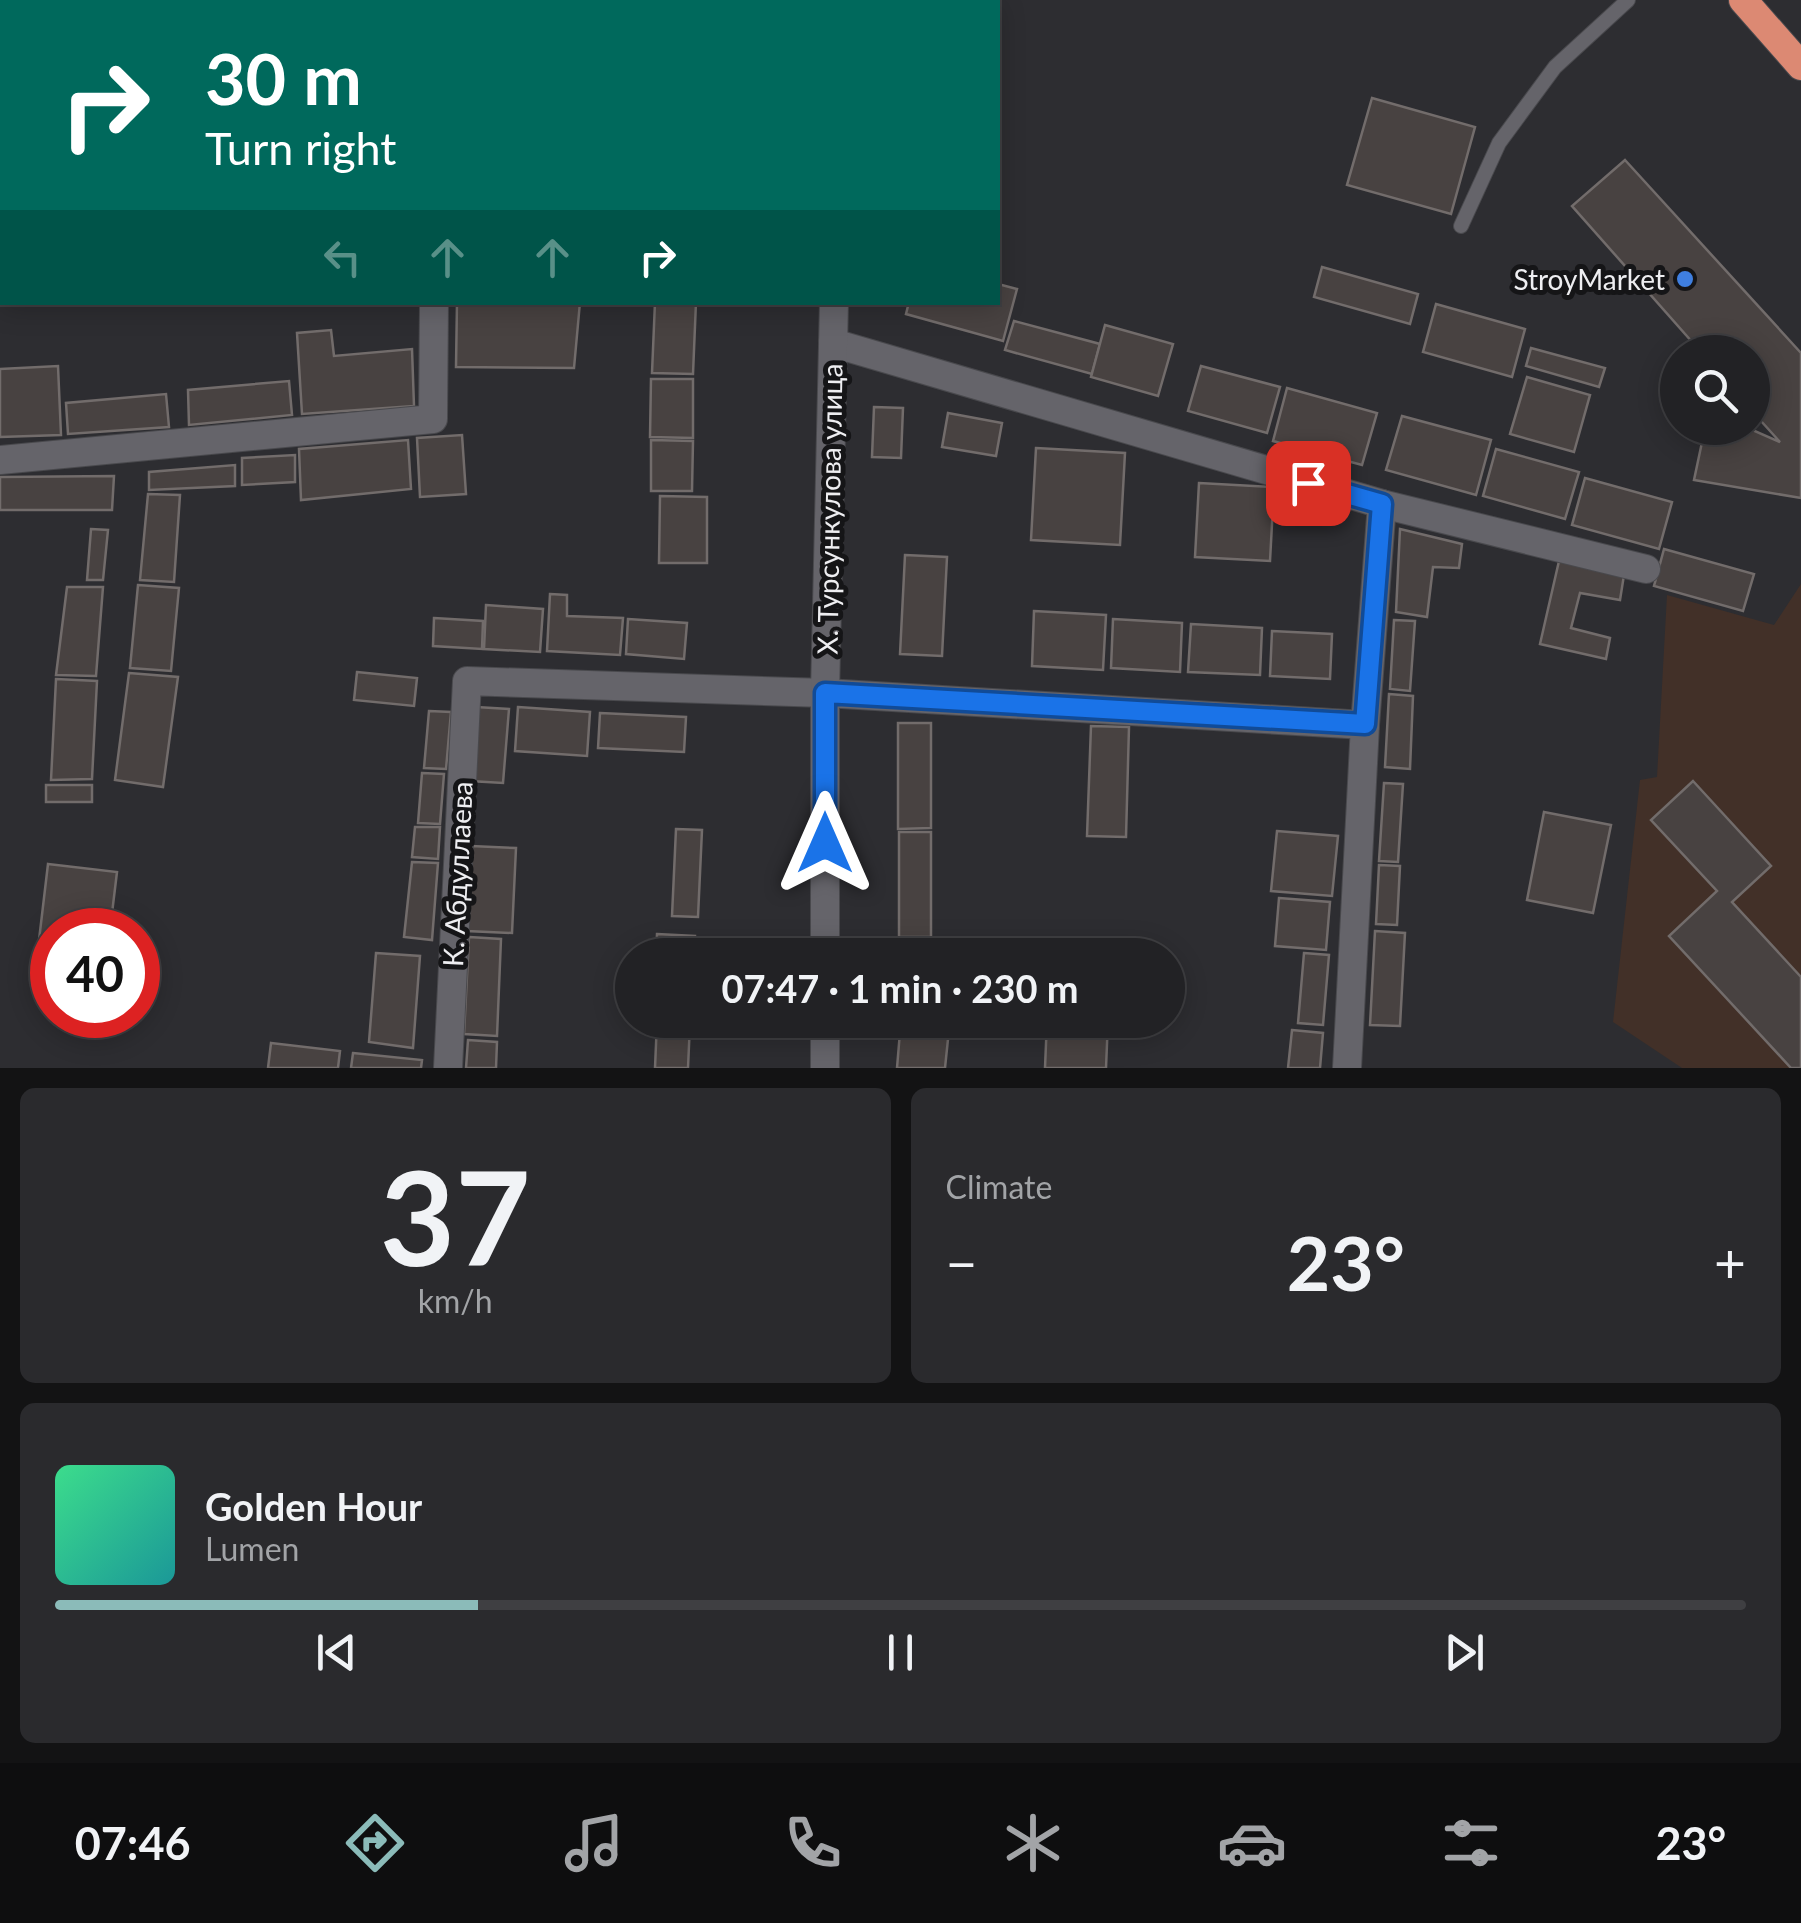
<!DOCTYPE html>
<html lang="en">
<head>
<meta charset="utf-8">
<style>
  :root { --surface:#222225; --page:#2a2a2d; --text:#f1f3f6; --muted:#a2a4a7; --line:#3f3f42; --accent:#8bbbb9 }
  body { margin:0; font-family:Lato,sans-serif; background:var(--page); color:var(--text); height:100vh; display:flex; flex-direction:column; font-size:38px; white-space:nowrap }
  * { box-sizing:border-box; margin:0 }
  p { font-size:32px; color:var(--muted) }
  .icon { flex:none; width:55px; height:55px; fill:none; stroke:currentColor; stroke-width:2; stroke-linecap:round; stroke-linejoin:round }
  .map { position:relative; height:1068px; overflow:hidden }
  .panel { display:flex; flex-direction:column; gap:20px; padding:20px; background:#131314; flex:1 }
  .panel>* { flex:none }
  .guide { position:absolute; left:0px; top:0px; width:1000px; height:305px; box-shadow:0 5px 25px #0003,0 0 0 2px var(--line); background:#00695c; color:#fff; overflow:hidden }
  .tools { position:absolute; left:1660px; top:335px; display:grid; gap:20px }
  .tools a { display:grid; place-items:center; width:110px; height:110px; border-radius:50%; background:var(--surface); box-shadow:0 5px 25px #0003,0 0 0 2px var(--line); font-size:50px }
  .speed { position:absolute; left:30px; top:908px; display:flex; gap:20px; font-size:50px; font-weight:700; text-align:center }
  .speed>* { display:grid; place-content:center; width:130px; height:130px; border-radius:50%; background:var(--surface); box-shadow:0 5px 25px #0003,0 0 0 2px var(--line); line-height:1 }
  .speed .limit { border:15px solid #d22; background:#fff; color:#111 }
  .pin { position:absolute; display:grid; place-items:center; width:85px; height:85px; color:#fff; margin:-42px; border-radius:20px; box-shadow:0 5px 15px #0006 }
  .me { position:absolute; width:110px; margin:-55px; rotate:0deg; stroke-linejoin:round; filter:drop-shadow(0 0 8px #0008) }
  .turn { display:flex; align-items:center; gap:35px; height:210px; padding:0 40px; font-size:45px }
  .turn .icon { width:130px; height:130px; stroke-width:2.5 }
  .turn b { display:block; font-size:70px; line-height:85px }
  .lanes { display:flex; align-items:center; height:95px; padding:0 40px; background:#0003; justify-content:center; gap:50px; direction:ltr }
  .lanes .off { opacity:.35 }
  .big { font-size:75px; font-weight:700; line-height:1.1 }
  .panel .tile { flex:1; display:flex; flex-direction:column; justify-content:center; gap:15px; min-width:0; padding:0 35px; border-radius:15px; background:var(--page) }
  .panel .dial { align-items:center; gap:0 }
  .dial b { font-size:130px; line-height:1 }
  .song { display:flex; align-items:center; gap:30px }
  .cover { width:120px; height:120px; border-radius:15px; background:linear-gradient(135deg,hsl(150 70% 55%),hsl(180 70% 35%)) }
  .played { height:10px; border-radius:5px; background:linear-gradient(90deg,var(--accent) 25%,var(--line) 25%) }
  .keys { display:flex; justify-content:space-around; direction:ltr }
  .heat { display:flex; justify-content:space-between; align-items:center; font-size:55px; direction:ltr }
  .panel .tiles { flex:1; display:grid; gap:20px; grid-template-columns:1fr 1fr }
  .tile:last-child { grid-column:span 2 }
  .trip { position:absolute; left:615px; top:938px; width:570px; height:100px; border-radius:50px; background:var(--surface); box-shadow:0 5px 25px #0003,0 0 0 2px var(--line); font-weight:700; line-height:100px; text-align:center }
  .menu { display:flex; height:160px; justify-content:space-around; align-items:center; background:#0e0e0f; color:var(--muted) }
  .menu .icon { width:70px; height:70px }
  .menu .active { color:var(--accent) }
  .menu b { font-size:45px; color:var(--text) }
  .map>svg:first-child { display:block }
  .medical { fill:#423028 }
  .building { fill:#484241; stroke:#726c6b; stroke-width:2.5 }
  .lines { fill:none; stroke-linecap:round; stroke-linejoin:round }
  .service-casing { stroke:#49494d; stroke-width:16 }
  .minor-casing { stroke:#49494d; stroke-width:30 }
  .tertiary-casing { stroke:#49494d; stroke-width:30 }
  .trunk-casing { stroke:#49494d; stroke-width:30 }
  .service { stroke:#65646a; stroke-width:14 }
  .minor { stroke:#65646a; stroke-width:28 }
  .tertiary { stroke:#65646a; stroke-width:28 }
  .trunk { stroke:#dc8973; stroke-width:28 }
  .route-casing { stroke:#114b97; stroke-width:25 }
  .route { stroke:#1a73e8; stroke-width:18 }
  .shop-dot { fill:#3f7fe0; stroke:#151517; stroke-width:4 }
  .labels { text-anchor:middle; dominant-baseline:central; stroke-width:10; stroke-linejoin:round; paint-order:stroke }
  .poi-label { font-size:28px; fill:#eeeef1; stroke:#151517; text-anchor:end }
  .street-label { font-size:28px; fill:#eeeef1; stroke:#151517 }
</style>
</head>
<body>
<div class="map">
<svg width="1801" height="1068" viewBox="0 0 1801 1068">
  <rect width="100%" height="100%" fill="#2d2d31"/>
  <!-- medical -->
  <polygon class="medical" points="1801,584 1801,1068 1682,1068 1613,1022 1640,780 1657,777 1667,595 1774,625"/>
  <!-- building -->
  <g class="building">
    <polygon points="1372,98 1475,127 1451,214 1347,185"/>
    <polygon points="1625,160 1801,353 1801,498 1694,480 1705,428 1748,428 1780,442 1752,411 1752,352 1701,352 1572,206"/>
    <polygon points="1322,267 1418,294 1410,324 1314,297"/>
    <polygon points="998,284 1017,289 1003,341 906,314 909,302 998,302"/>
    <polygon points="457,302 580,302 574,368 456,367"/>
    <polygon points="655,302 696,302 693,374 652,373"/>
    <polygon points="1436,304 1525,329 1512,377 1423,352"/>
    <polygon points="1014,321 1100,344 1092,374 1005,350"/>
    <polygon points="1105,325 1173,344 1158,396 1091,377"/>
    <polygon points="331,330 334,356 412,349 414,406 302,414 297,333"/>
    <polygon points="1531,348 1605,368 1599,387 1526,366"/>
    <polygon points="58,366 61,435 0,437 0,369"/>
    <polygon points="1201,366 1280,387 1267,433 1188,411"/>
    <polygon points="1527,377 1590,395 1574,452 1510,434"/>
    <polygon points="651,379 693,379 693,438 650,437"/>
    <polygon points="289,381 292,415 189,425 188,390"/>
    <polygon points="1287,388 1377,413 1362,465 1273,441"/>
    <polygon points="166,394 169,427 68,434 66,403"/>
    <polygon points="874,407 903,408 901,458 872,457"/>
    <polygon points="948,413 1002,423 996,456 942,447"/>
    <polygon points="1402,416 1491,440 1476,495 1386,470"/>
    <polygon points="462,435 466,494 420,497 417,438"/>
    <polygon points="408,440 411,489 301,500 299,449"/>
    <polygon points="651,440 693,441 692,491 651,491"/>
    <polygon points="1036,448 1125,453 1120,545 1031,540"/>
    <polygon points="1496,449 1579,472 1565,519 1483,496"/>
    <polygon points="295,455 295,482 242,485 242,458"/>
    <polygon points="235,465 235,486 149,490 149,472"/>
    <polygon points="114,476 112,510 0,510 0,477"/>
    <polygon points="1585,478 1672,502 1659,549 1572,525"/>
    <polygon points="1199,483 1274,487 1270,561 1195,557"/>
    <polygon points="148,494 180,495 174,582 140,580"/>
    <polygon points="660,496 707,497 707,563 659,563"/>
    <polygon points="91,529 108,530 103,580 87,580"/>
    <polygon points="1400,529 1462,544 1459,568 1433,567 1427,617 1396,612"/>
    <polygon points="1664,549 1754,574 1743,611 1654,586"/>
    <polygon points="905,555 947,557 942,656 900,654"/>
    <polygon points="1559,561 1624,575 1620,600 1580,593 1571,628 1610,638 1606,659 1540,644"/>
    <polygon points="138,585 179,588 171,671 130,668"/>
    <polygon points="67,587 103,587 96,676 56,675"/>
    <polygon points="550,594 567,595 567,616 623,618 620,655 547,651"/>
    <polygon points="486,605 543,609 540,652 484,649"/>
    <polygon points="1034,611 1106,615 1103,670 1032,666"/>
    <polygon points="434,618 483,621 482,649 433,646"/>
    <polygon points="628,619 687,623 684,659 626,654"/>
    <polygon points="1113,619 1182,623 1180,672 1111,668"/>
    <polygon points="1394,620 1415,621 1410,691 1390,689"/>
    <polygon points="1191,624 1262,628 1260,675 1188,672"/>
    <polygon points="1272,631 1332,634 1330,679 1270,676"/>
    <polygon points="357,672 417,678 414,706 354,700"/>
    <polygon points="129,673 178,677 163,787 115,780"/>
    <polygon points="56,679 97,681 92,779 51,780"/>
    <polygon points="1389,694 1413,696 1410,769 1385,767"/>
    <polygon points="476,707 509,709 503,783 470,781"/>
    <polygon points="518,707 590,712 587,756 515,751"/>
    <polygon points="429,711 451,712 446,769 424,768"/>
    <polygon points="600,713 686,717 684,752 598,748"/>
    <polygon points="898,723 931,723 931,828 898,829"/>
    <polygon points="1091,726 1129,727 1126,837 1087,836"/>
    <polygon points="422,773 444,774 440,824 418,823"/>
    <polygon points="1693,781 1771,866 1732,902 1801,977 1801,1068 1791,1068 1669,936 1717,891 1651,820"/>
    <polygon points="1384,783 1403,784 1398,862 1379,861"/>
    <rect x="46" y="785" width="46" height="17"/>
    <polygon points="1544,812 1611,825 1593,913 1527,900"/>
    <polygon points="415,827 440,827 438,859 412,857"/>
    <polygon points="676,829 702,830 698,917 672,916"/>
    <polygon points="1277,831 1338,836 1332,896 1271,891"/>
    <rect x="899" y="832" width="32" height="105"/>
    <polygon points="471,846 516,848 512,933 467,931"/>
    <polygon points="412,862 438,863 432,940 404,937"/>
    <polygon points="48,864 117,872 110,930 52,930 52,976 35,974"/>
    <polygon points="1379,865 1400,866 1397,925 1376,924"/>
    <polygon points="1279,898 1330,902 1326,950 1275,946"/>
    <polygon points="1375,931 1405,933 1400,1026 1370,1025"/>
    <polygon points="657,934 695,936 695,955 656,955"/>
    <polygon points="469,937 501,939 497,1036 464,1034"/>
    <polygon points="897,944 950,949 949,955 896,955"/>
    <polygon points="376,953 420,956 413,1048 369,1042"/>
    <polygon points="1304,953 1329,955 1323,1025 1298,1023"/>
    <polygon points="901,1020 950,1020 945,1068 897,1068"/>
    <polygon points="1047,1020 1108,1020 1106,1068 1045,1068"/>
    <polygon points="657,1021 690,1023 688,1068 655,1068"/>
    <polygon points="1292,1030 1323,1033 1320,1068 1288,1068"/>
    <polygon points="468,1040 497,1042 496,1068 466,1068"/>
    <polygon points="271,1043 340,1051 338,1068 268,1068"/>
    <polygon points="353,1053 422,1060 421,1068 351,1068"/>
  </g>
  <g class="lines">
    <defs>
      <polyline id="service" points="1461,226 1499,143 1555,67 1628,0"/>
      <g id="minor">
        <polyline points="833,343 1382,504 1646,569"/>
        <polyline points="0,460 433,419 434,302"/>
        <polyline points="448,1068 467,681 825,693 1365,725"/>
        <polyline points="1347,1068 1365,725 1382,504"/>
      </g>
      <g id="tertiary">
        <polyline points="843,2 843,0"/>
        <polyline points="825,955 825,693 834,302"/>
        <polyline points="825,1068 825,1020"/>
      </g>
      <polyline id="trunk" points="1743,0 1801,66"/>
    </defs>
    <!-- service casing -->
    <use href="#service" class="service-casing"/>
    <!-- minor casing -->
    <use href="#minor" class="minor-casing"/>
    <!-- tertiary casing -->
    <use href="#tertiary" class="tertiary-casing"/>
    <!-- trunk casing -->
    <use href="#trunk" class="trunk-casing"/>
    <!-- service -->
    <use href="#service" class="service"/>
    <!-- minor -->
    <use href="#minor" class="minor"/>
    <!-- tertiary -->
    <use href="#tertiary" class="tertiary"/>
    <!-- trunk -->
    <use href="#trunk" class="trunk"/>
  </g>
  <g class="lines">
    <defs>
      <polyline id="route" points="825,843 825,693 1365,724 1382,504 1308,483"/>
    </defs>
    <!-- route casing -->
    <use href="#route" class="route-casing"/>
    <!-- route -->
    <use href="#route" class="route"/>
  </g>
  <!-- markers -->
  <circle class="shop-dot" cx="1685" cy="279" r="10"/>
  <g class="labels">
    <!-- poi labels -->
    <g class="poi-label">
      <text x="1665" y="279">StroyMarket</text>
    </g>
    <!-- street labels -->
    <g class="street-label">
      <text transform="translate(829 509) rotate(-89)">Х. Турсункулова улица</text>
      <text transform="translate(457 874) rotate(-87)">К. Абдуллаева</text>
    </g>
  </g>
</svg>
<div class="tools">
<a><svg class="icon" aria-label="search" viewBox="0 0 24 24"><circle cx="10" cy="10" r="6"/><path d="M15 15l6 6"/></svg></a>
</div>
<div class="speed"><div class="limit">40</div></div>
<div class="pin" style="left:1308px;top:483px;background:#d93025"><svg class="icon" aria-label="arrive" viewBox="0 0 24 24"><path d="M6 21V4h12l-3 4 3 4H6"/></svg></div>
<svg class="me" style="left:825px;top:843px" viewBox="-20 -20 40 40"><path d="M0-17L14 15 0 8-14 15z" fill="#1a73e8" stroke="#fff" stroke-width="4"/></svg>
<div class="trip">07:47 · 1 min · 230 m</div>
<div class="guide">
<div class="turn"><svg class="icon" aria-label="right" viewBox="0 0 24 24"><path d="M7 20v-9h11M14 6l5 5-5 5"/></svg><div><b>30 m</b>Turn right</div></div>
<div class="lanes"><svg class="icon off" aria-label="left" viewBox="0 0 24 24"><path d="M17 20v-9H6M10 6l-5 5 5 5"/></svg><svg class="icon off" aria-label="ahead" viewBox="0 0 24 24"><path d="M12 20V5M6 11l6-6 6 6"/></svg><svg class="icon off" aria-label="ahead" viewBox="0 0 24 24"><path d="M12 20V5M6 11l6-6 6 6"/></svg><svg class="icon" aria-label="right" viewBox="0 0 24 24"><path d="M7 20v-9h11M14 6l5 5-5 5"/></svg></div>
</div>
</div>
<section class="panel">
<div class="tiles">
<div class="tile dial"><b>37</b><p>km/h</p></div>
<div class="tile"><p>Climate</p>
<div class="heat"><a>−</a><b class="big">23°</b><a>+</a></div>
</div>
<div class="tile">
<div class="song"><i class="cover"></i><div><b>Golden Hour</b><p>Lumen</p></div></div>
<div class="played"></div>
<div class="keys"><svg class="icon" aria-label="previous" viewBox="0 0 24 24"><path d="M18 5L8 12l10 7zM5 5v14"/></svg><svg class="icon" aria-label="pause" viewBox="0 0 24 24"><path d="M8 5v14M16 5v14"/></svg><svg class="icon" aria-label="next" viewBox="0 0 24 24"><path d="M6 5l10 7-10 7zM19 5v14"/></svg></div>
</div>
</div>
</section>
<nav class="menu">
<b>07:46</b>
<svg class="icon active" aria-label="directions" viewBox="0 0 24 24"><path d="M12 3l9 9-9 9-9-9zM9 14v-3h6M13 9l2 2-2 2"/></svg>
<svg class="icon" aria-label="music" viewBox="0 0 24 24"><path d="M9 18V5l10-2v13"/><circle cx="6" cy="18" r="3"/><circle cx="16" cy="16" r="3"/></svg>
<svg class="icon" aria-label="phone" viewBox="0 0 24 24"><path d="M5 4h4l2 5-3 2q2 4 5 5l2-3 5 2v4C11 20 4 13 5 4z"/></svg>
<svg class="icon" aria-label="climate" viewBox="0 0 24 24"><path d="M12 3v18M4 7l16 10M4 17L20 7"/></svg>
<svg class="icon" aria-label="car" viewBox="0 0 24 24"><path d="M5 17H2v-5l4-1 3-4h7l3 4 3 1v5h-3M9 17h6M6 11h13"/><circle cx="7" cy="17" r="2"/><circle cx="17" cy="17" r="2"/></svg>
<svg class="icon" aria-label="filters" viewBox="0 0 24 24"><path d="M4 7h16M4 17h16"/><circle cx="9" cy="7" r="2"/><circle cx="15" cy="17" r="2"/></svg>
<b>23°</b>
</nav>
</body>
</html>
